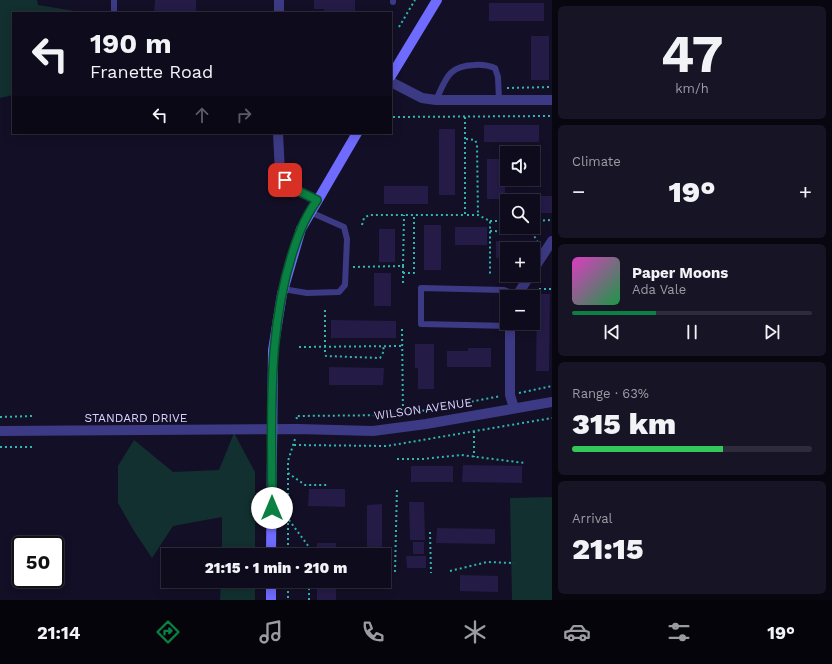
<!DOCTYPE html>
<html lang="en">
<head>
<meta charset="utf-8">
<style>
  :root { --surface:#0e0b1c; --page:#171425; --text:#f1f3f6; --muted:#9b9ba3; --line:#2e2b3b; --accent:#0b8043 }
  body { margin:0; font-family:"Work Sans",sans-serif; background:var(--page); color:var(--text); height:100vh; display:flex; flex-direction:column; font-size:15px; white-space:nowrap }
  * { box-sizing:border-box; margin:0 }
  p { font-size:13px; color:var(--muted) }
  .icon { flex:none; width:22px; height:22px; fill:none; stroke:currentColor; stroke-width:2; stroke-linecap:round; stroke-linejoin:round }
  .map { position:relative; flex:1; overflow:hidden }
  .drawer { display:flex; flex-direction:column; gap:6px; padding:6px; background:#08060f; width:280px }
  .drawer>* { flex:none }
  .hud { position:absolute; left:12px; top:12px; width:380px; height:122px; border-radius:0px; box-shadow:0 2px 10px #0003,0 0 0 1px var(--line); background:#0e0b1c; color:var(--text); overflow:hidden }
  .tools { position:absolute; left:500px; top:146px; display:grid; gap:8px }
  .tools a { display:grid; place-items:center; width:40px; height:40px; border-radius:0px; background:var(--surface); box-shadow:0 2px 10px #0003,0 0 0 1px var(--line); font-size:20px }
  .speed { position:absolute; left:12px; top:536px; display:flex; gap:8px; font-size:20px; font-weight:700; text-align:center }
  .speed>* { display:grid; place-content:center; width:52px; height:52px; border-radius:50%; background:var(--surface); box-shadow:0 2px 10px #0003,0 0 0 1px var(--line); line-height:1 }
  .speed .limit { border:2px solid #111; border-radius:6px; background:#fff; color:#111 }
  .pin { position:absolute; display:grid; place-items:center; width:34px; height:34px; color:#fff; margin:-17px; border-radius:8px; box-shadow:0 2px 6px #0006 }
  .me { position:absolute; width:44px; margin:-22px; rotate:0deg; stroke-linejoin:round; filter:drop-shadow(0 0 3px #0008) }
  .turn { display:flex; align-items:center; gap:14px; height:84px; padding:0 12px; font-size:18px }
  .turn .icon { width:52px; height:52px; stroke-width:2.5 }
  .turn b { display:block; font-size:28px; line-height:34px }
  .lanes { display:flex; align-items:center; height:38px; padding:0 12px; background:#0003; justify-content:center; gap:20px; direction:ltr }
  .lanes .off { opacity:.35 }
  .big { font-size:30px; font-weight:800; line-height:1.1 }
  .drawer .card { flex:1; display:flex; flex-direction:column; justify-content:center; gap:6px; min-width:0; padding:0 14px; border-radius:6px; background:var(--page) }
  .drawer .dial { align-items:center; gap:0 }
  .dial b { font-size:52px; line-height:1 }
  .song { display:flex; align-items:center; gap:12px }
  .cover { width:48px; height:48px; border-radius:6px; background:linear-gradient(135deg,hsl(310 70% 55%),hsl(140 70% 35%)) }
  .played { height:4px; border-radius:2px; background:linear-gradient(90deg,var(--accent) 35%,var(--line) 35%) }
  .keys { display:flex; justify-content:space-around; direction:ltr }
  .heat { display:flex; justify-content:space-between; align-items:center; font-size:22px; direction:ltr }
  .charge { height:6px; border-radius:3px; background:linear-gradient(90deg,#34c759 63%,var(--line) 0) }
  .trip { position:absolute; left:161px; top:548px; width:230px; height:40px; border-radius:0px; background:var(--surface); box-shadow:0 2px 10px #0003,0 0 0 1px var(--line); font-weight:800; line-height:40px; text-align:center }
  .dock { display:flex; height:64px; justify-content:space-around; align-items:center; background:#06040b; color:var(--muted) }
  .dock .icon { width:28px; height:28px }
  .dock .current { color:var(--accent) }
  .dock b { font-size:18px; color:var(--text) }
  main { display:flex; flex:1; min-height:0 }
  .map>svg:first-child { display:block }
  .green { fill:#12302f }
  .building { fill:#241b47 }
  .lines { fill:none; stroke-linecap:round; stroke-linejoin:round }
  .path { stroke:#2fb8b0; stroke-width:2; stroke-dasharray:2 3; stroke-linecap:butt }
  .service { stroke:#3d3a85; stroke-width:6 }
  .minor { stroke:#3d3a85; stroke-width:10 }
  .secondary { stroke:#6f6bff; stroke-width:10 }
  .route-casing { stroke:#07532c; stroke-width:10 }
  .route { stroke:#0b8043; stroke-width:7 }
  .labels { text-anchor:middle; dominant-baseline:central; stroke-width:4; stroke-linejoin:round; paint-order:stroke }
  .street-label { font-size:12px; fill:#d9d4ff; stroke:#130f26 }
</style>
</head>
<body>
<main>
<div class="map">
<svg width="552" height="600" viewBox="0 0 552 600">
  <rect width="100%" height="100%" fill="#130f26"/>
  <!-- green -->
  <g class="green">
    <polygon points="0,0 37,0 38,5 87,13 13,13 13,95 0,98"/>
    <polygon points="234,433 255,472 255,555 222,555 222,517 173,526 152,558 134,531 118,503 118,466 134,440 173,472 219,470"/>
    <polygon points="552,497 552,600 512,600 510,498"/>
    <polygon points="221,581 255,581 255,600 220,600"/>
  </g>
  <!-- building -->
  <g class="building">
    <polygon points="155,0 196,0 196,13 154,13"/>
    <polygon points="314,0 355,0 355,13 324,13 324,9 314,9"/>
    <rect x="489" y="3" width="55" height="18"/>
    <rect x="531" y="36" width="18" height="44"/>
    <rect x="484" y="125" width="55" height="17"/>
    <rect x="439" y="129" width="16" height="66"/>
    <rect x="487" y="159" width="18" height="40"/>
    <rect x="384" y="186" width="44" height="18"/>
    <polygon points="514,196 552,196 552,213 533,213 533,201 514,201"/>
    <rect x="424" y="225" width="17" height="45"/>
    <rect x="455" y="227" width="32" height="18"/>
    <rect x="379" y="229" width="16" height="33"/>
    <polygon points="496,241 528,241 528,249 507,249 507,258 496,258"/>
    <rect x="374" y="273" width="17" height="33"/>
    <polygon points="537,294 550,294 549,371 536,371"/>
    <polygon points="331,320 396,321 396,338 331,338"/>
    <polygon points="415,344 434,344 434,389 418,389 418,368 415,368"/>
    <polygon points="468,348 491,348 491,367 447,367 447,351 468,351"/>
    <polygon points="329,367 384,368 383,385 329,385"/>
    <polygon points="463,465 522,466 522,483 462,482"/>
    <rect x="411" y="466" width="42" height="16"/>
    <polygon points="309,489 345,489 345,507 308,506"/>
    <polygon points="409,502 424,502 425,540 410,540"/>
    <polygon points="382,504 382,555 367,555 367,505"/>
    <polygon points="437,528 495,529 495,544 436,543"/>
    <rect x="413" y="542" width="11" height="12"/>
    <rect x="317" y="543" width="19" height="12"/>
    <polygon points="406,556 426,556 426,568 407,568"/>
    <polygon points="460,575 498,576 498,592 460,591"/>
    <rect x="317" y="581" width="19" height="19"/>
  </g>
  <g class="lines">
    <!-- path -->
    <g class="path">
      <polyline points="399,27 415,0"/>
      <polyline points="507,88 552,87"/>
      <polyline points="393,117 552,116"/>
      <polyline points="465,117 465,215 478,215 490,221 490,274"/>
      <polyline points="466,139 475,140 477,144 478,215"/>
      <polyline points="490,221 507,221"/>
      <polyline points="533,221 552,220"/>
      <polyline points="362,225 364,218 369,215 465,215"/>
      <polyline points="490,231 532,232 532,227"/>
      <polyline points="532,232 538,243"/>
      <polyline points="403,266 404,215"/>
      <polyline points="353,267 403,266 403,285"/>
      <polyline points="403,273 414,273 414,215"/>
      <polyline points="539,289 552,289"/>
      <polyline points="325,310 325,352 326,356 380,358 384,351 383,346"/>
      <polyline points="402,329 403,414"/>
      <polyline points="299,347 402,346"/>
      <polyline points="519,393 552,386"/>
      <polyline points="0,417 33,416"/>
      <polyline points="297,419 296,416 400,415 501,396"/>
      <polyline points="474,431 474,457"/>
      <polyline points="294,445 387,446 552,418"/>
      <polyline points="0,447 34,447"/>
      <polyline points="397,459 423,459 461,455 525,463"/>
      <polyline points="288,473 305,485 327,485"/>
      <polyline points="289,520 309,547 309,555"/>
      <polyline points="430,532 431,573"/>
      <polyline points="288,555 288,461 295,439"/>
      <polyline points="450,571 487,562 514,563"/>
      <polyline points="395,572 397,487"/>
      <polyline points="288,581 288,600"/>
      <polyline points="309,600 309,581"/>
    </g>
    <!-- service -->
    <g class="service">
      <polyline points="114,0 114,13"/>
      <polyline points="393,2 393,0"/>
      <path d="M 436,100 C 446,79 448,66 474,65 C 483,64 488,65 495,68 L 498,77 L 499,100"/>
      <polyline points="283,289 307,293 339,292 345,285 347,239 344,227 310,212"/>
      <polyline points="510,326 421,324 421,288 504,290 517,295"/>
    </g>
    <!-- minor -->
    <g class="minor">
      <polyline points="279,0 279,13"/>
      <polyline points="391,82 422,98 436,100 552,100"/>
      <polyline points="278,133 280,173 290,187 317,200"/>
      <polyline points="533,270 552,241"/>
      <polyline points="516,297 530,275"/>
      <polyline points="510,323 510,395 514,408"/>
      <polyline points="0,431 298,429 373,431 426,424 552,402"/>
    </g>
    <!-- secondary -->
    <g class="secondary">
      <polyline points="391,76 437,0"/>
      <polyline points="271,555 273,350 282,294 301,229 357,133"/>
      <polyline points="271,600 271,581"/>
    </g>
  </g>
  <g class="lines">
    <defs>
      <path id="route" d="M 272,508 C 272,415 265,318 301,229 C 305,219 311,209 317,200 L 290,187 L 285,180"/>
    </defs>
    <!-- route casing -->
    <use href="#route" class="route-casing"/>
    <!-- route -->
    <use href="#route" class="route"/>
  </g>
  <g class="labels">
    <!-- street labels -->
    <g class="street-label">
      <text transform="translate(423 409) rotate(-8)">WILSON AVENUE</text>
      <text x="136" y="418">STANDARD DRIVE</text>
    </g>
  </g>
</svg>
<div class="tools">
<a><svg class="icon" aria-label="sound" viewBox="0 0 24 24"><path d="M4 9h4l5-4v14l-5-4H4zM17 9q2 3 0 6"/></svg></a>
<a><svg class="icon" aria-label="search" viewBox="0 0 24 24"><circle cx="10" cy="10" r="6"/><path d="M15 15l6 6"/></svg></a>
<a>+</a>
<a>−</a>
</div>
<div class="speed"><div class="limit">50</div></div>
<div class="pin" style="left:285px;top:180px;background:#d93025"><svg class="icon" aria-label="arrive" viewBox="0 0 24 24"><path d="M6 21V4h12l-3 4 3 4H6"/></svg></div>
<svg class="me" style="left:272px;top:508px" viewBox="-20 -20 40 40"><circle r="19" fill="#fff"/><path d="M0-13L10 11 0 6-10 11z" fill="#0b8043"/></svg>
<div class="trip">21:15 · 1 min · 210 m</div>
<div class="hud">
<div class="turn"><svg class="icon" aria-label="left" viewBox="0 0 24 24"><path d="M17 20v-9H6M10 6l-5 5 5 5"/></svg><div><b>190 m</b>Franette Road</div></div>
<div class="lanes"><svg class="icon" aria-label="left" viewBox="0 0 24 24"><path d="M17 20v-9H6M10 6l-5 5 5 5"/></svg><svg class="icon off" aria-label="ahead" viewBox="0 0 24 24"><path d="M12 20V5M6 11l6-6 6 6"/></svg><svg class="icon off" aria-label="right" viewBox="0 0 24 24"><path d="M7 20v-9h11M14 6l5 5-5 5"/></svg></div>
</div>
</div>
<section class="drawer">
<div class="card dial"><b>47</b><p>km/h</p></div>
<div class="card"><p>Climate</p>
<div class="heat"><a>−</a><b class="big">19°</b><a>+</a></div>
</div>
<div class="card">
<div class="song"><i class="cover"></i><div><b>Paper Moons</b><p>Ada Vale</p></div></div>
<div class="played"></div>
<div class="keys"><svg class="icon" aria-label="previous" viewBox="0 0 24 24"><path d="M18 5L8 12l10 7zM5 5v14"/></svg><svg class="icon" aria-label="pause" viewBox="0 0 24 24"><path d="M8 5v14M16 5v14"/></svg><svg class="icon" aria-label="next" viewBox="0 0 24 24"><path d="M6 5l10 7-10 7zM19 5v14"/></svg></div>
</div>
<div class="card"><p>Range · 63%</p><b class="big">315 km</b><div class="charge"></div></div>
<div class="card"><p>Arrival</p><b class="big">21:15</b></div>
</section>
</main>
<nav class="dock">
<b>21:14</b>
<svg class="icon current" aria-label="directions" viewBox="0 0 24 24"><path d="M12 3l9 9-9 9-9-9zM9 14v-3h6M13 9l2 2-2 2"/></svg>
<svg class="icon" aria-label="music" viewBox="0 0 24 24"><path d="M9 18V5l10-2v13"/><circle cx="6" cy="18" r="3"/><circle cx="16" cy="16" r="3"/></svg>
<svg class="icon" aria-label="phone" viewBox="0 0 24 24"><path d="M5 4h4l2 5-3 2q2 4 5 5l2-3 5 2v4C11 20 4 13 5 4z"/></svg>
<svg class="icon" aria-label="climate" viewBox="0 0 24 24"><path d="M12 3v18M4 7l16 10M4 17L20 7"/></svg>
<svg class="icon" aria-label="car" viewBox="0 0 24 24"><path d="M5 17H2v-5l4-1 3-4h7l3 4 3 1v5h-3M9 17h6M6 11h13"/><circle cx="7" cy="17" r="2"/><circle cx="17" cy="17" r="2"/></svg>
<svg class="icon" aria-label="filters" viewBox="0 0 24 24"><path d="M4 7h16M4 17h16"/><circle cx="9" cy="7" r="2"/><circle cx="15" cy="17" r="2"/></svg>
<b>19°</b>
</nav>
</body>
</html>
